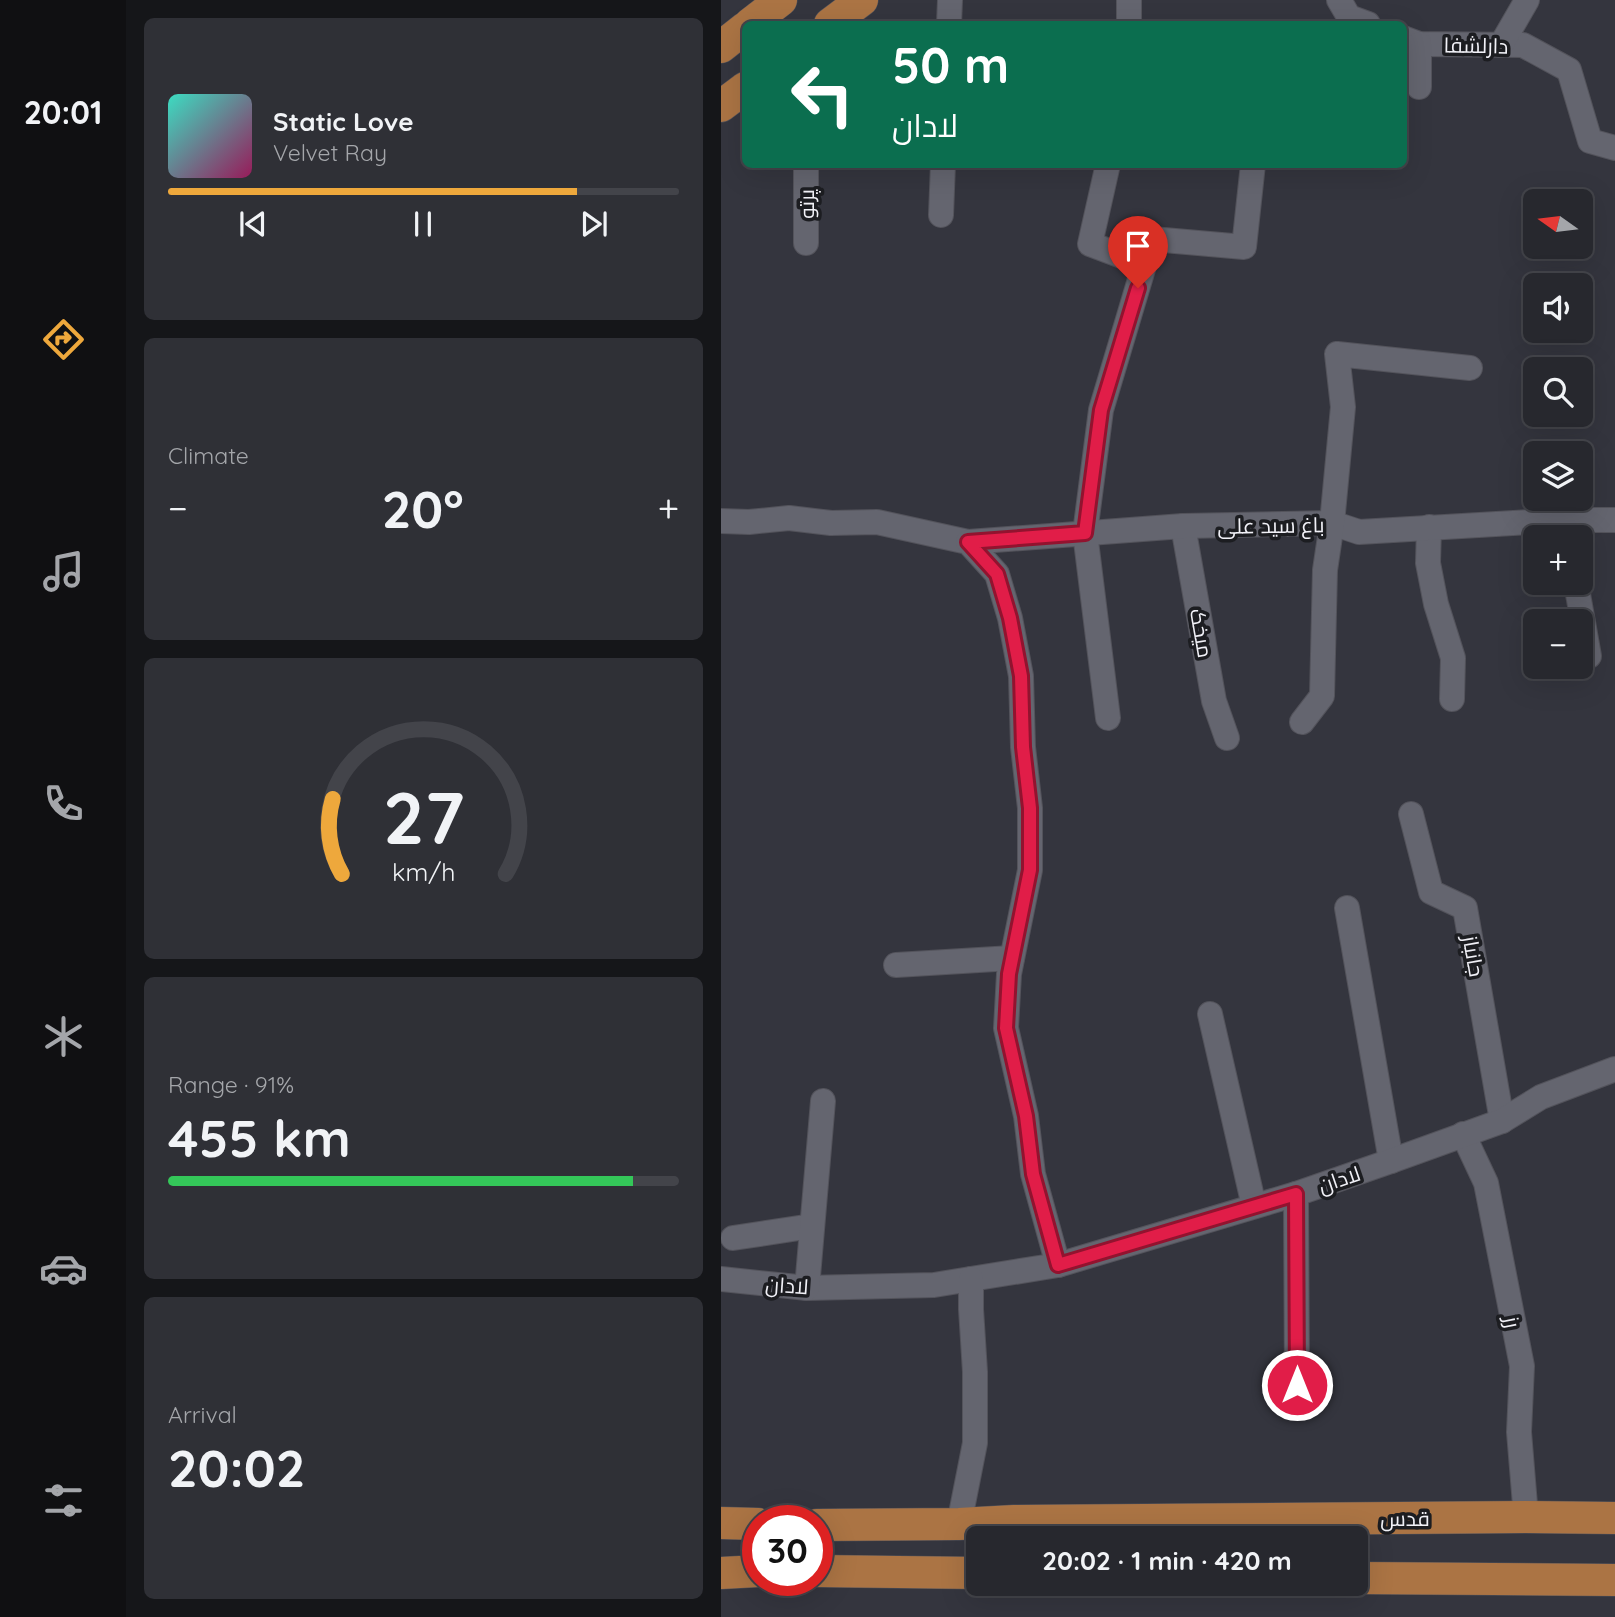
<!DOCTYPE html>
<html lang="en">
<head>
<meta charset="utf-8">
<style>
  :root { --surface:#27282e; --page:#2f3036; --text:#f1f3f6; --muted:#a4a6aa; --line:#43444a; --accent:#eea83c }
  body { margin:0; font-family:Quicksand,Cairo,sans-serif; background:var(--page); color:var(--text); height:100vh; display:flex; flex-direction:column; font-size:26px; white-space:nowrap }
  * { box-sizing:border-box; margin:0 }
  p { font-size:23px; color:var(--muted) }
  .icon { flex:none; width:38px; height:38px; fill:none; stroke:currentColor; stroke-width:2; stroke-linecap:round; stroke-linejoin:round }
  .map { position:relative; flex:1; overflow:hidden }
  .details { display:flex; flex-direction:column; gap:18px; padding:18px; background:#151619; width:595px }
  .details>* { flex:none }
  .top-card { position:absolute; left:21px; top:21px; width:665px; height:147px; border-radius:10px; box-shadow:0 7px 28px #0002,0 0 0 2px var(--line); background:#0b6e4f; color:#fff; overflow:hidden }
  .needle { width:46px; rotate:284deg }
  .buttons { position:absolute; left:802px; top:189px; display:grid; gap:14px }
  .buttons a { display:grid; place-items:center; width:70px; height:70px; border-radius:10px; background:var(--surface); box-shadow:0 7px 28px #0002,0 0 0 2px var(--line); font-size:35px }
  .speed { position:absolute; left:21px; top:1505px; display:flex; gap:14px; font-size:35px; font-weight:700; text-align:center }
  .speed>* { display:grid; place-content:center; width:91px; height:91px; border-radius:50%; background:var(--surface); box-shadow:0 7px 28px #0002,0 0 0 2px var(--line); line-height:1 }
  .speed .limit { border:10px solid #d22; background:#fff; color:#111 }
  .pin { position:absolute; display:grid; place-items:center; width:60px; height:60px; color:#fff; margin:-72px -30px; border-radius:50% 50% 50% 0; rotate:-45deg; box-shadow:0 0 7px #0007 }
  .pin .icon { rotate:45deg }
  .me { position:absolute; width:77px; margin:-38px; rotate:0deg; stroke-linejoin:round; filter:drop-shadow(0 0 5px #0008) }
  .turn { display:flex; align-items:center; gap:24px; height:147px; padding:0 35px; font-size:32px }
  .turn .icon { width:91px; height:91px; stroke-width:2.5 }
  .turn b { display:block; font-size:49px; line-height:60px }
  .big { font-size:52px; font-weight:800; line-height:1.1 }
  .details .card { flex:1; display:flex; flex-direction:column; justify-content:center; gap:10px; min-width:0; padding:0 24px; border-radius:10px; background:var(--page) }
  .details .dial { align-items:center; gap:0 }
  .dial svg { height:182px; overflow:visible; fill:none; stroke:var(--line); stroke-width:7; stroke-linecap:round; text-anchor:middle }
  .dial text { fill:var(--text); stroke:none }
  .song { display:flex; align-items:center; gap:21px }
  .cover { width:84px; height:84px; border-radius:10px; background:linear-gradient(135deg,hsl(170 70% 55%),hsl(330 70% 35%)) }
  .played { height:7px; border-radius:4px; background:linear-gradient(90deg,var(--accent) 80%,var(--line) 80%) }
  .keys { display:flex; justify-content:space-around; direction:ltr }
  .heat { display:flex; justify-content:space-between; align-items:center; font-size:38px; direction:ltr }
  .charge { height:10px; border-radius:5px; background:linear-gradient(90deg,#34c759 91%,var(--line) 0) }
  .trip { position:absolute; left:245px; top:1526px; width:402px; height:70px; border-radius:10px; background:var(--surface); box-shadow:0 7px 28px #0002,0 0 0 2px var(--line); font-weight:800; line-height:70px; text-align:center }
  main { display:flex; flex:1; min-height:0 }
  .dock { display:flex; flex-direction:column; width:126px; justify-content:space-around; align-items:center; background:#101012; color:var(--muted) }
  .dock .icon { width:49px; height:49px }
  .dock .on { color:var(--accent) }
  .dock b { font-size:32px; color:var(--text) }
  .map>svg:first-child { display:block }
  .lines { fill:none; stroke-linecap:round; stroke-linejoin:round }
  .minor-casing { stroke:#53535b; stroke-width:26 }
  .major-casing { stroke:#53535b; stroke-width:33 }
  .minor { stroke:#64656f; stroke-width:24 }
  .major { stroke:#ab7444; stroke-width:32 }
  .route-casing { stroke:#92132f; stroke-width:18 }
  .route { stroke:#e11d48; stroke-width:12 }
  .labels { text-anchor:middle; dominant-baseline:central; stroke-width:7; stroke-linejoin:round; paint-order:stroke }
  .street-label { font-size:21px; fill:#f1f1f7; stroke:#1c1d21 }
</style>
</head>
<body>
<main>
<nav class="dock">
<b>20:01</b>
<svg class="icon on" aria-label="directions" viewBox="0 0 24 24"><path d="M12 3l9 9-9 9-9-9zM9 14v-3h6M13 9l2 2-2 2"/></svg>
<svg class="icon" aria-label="music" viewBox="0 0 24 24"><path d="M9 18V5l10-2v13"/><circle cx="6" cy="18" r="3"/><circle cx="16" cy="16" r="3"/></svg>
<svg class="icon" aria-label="phone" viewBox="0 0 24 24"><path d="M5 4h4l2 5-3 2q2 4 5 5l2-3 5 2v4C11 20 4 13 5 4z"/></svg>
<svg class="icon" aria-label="climate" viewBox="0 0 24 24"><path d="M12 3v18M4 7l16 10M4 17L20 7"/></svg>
<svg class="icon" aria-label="car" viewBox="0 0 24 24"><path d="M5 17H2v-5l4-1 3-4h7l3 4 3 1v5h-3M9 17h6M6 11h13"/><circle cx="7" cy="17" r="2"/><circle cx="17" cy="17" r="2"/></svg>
<svg class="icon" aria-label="filters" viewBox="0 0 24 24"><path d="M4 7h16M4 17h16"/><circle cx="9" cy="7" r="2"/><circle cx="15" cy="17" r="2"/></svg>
</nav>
<section class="details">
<div class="card">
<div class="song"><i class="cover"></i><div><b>Static Love</b><p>Velvet Ray</p></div></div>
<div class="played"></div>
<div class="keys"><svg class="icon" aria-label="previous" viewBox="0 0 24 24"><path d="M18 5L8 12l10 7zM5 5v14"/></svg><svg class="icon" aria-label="pause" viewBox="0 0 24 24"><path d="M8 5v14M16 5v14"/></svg><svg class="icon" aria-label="next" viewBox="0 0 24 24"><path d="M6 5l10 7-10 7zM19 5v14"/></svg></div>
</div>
<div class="card"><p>Climate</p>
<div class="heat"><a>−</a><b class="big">20°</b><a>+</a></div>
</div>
<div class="card dial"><svg viewBox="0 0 100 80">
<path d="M14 69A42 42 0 1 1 86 69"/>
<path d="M14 69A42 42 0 0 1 10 36" stroke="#eea83c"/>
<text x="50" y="56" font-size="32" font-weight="700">27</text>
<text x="50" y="72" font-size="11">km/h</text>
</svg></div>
<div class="card"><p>Range · 91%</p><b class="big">455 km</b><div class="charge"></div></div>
<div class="card"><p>Arrival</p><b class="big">20:02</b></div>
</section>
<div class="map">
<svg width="894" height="1617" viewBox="0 0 894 1617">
  <rect width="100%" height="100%" fill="#34353e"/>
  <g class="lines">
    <defs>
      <g id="minor">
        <polyline points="618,0 628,17 647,24"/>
        <polyline points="228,24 229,0"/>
        <polyline points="408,24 408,0"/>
        <polyline points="682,38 698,44 802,45 848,70 869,141 894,148"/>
        <polyline points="780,45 806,0"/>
        <polyline points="698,87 698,44"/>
        <polyline points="387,164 369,244 401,256 431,239 523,247 532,164"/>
        <polyline points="220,215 222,164"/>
        <polyline points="85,243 85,164"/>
        <polyline points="0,521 28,522 68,518 110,523 156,522 247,542 276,574 289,618 300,676 302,747 309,808 309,870 288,974 285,1028 305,1116 312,1174 337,1265"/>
        <polyline points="462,526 493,701 506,738"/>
        <polyline points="708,527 707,563 715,604 732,658 731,699"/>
        <polyline points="247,542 462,526 611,523 638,532 844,520 894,520"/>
        <polyline points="855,583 868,656"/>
        <polyline points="387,718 364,533 380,410 431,239"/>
        <polyline points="581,722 601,696 604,570 611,523 622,407 616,354 749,368"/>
        <polyline points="690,814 710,892 744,908 781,1121"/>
        <polyline points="626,908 670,1161"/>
        <polyline points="175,965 291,958"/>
        <polyline points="489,1014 533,1206"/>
        <polyline points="742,1134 765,1183 801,1366 798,1432 805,1517"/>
        <polyline points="575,1194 576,1385"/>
        <polyline points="12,1238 91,1226"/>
        <polyline points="0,1279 86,1288 213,1285 337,1265 575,1194 670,1161 781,1121 820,1097 894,1069"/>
        <polyline points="86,1288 102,1101"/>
        <polyline points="238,1524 254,1443 254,1372 250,1309 250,1279"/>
      </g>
      <g id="major">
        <polyline points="29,24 60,0"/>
        <polyline points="109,24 141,0"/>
        <polyline points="0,47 24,28"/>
        <polyline points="0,106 24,88"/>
        <polyline points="0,1523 37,1524"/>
        <polyline points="96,1525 238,1524 293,1521 805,1517 894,1518"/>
        <polyline points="96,1571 257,1573"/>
        <polyline points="0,1573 37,1571"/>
        <polyline points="635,1578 894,1580"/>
      </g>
    </defs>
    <!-- minor casing -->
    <use href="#minor" class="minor-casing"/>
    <!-- major casing -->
    <use href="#major" class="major-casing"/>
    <!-- minor -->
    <use href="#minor" class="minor"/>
    <!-- major -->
    <use href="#major" class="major"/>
  </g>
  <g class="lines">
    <defs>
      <polyline id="route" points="417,288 380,410 364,533 247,542 276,574 289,618 300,676 302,747 309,808 309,870 288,974 285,1028 305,1116 312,1174 337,1265 575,1194 576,1385"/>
    </defs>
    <!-- route casing -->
    <use href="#route" class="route-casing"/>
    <!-- route -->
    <use href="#route" class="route"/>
  </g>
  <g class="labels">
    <!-- street labels -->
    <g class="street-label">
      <text transform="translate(755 45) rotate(1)">دارلشفا</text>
      <text transform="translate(85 204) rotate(-90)">پرتو</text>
      <text transform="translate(550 525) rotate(-1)">باغ سید علی</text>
      <text transform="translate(481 633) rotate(80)">میخک</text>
      <text transform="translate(753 956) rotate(80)">جانباز</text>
      <text transform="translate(618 1179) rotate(-19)">لادان</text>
      <text transform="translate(66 1285) rotate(4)">لادان</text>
      <text transform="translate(792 1322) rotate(79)">رز</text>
      <text x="684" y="1518">قدس</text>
    </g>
  </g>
</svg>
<div class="buttons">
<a><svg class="needle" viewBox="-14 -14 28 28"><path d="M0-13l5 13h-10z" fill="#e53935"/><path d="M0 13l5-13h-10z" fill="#a4a6aa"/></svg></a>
<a><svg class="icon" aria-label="sound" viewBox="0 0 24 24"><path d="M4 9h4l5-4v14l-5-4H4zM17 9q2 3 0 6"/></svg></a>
<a><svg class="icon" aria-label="search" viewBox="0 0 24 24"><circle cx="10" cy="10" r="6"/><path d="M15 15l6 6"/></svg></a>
<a><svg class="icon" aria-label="layers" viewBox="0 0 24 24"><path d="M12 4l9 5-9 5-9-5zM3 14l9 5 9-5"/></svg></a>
<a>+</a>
<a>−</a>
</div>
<div class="speed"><div class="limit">30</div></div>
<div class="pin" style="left:417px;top:288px;background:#d93025"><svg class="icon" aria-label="arrive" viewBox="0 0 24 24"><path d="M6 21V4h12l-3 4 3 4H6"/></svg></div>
<svg class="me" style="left:576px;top:1385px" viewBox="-20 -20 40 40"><circle r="17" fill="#e11d48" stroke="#fff" stroke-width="3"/><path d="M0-11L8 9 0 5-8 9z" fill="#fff"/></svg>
<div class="trip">20:02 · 1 min · 420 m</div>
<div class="top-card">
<div class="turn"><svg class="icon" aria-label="left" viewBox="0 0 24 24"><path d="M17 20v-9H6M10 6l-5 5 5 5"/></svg><div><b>50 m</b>لادان</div></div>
</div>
</div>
</main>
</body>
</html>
